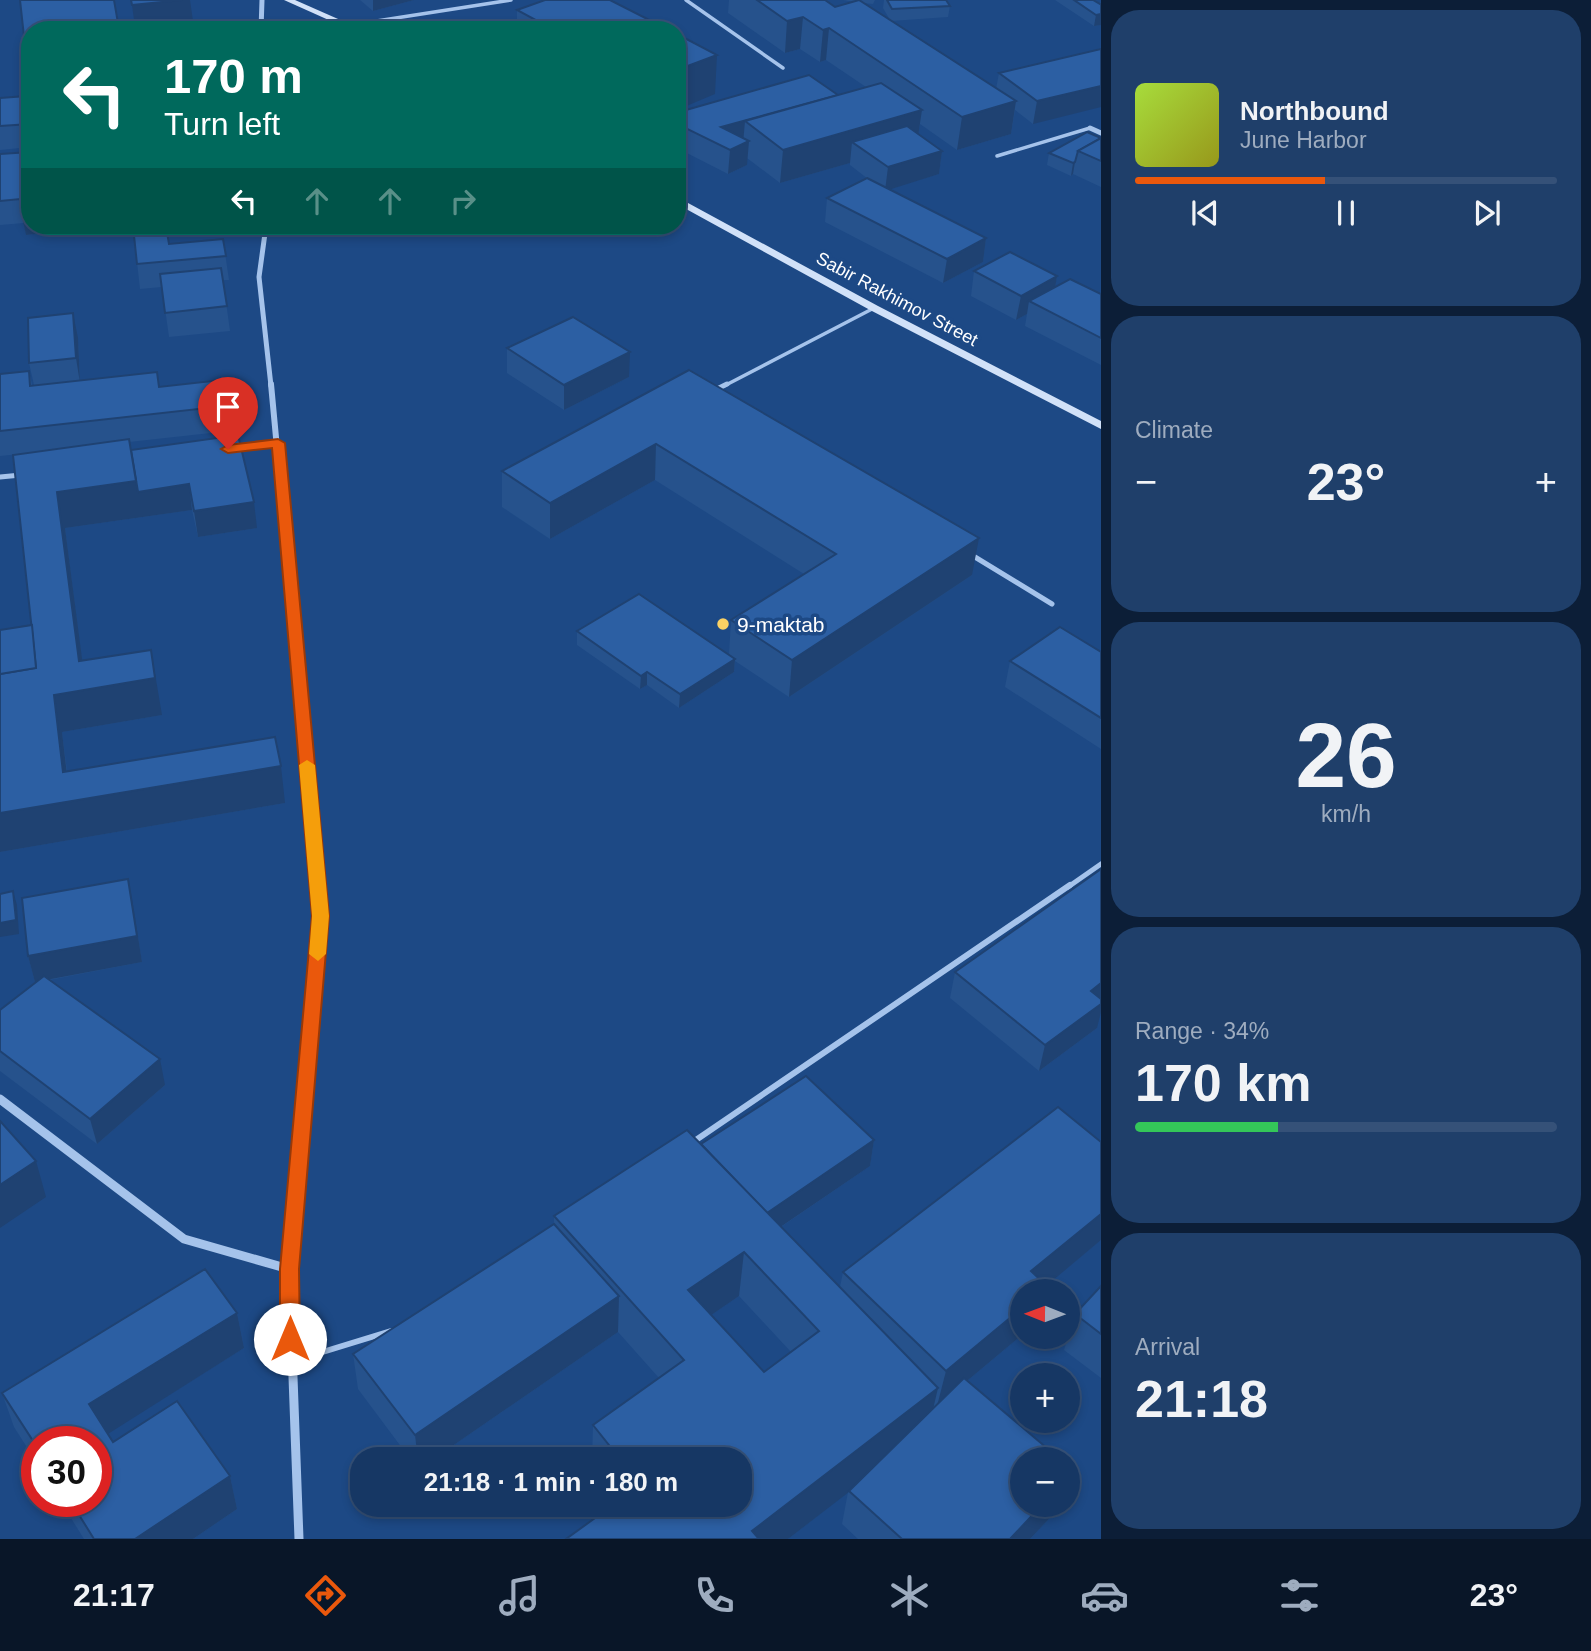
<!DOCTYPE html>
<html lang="en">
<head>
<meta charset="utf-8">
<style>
  :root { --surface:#163764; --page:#1f3f6a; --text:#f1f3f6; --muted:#9eacbf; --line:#355178; --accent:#ea580c }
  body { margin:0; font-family:Helvetica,sans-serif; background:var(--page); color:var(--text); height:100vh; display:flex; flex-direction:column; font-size:26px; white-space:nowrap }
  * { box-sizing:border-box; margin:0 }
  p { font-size:23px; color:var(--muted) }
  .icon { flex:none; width:38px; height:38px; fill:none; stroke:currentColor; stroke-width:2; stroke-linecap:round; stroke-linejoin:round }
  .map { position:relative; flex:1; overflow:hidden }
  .drawer { display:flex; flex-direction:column; gap:10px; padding:10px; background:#0c1e37; width:490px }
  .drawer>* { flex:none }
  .banner { position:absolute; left:21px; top:21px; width:665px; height:214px; border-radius:28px; box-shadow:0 4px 10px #0003,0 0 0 2px var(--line); background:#00695c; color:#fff; overflow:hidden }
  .needle { width:46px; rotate:271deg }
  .controls { position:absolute; left:1010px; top:1279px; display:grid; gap:14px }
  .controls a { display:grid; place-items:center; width:70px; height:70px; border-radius:50%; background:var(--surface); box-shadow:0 4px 10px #0003,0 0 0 2px var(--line); font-size:35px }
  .speed { position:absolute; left:21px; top:1426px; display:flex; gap:14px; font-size:35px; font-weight:700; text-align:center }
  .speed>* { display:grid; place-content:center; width:91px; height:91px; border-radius:50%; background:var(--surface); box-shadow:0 4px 10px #0003,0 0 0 2px var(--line); line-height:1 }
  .speed .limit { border:10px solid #d22; background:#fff; color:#111 }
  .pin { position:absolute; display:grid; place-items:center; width:60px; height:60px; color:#fff; margin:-72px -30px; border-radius:50% 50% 50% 0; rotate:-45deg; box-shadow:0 0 7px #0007 }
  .pin .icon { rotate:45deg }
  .me { position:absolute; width:77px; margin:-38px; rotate:0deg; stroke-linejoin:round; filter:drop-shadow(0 0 5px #0008) }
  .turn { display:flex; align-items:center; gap:24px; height:147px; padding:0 28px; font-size:32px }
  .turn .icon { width:91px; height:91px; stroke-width:2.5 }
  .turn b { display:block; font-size:49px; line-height:60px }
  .lanes { display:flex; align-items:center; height:66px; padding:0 28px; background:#0003; justify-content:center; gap:35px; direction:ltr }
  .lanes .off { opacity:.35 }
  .big { font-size:52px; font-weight:700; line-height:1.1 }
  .drawer .tile { flex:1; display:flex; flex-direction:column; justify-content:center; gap:10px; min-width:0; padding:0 24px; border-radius:28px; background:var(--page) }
  .drawer .dial { align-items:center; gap:0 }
  .dial b { font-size:91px; line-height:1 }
  .song { display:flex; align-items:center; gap:21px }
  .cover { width:84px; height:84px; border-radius:10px; background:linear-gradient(135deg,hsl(80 70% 55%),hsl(60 70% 35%)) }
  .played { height:7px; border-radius:4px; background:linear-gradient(90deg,var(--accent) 45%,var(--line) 45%) }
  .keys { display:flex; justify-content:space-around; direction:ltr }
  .heat { display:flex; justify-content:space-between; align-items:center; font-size:38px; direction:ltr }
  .charge { height:10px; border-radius:5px; background:linear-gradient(90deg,#34c759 34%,var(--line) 0) }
  .trip { position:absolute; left:350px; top:1447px; width:402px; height:70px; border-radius:28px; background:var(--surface); box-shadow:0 4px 10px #0003,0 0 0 2px var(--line); font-weight:700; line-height:70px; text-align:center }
  .tab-bar { display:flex; height:112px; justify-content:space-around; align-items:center; background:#091628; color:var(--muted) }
  .tab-bar .icon { width:49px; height:49px }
  .tab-bar .active { color:var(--accent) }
  .tab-bar b { font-size:32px; color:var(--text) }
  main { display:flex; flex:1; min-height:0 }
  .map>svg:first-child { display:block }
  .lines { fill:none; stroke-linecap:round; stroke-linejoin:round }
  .lane-far2 { stroke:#a5c3eb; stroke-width:3.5 }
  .lane-far1 { stroke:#a5c3eb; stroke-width:5 }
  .lane { stroke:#a5c3eb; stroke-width:6 }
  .street-far2 { stroke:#a5c3eb; stroke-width:5 }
  .street-far1 { stroke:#a5c3eb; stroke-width:6 }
  .street { stroke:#a5c3eb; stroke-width:9 }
  .secondary { fill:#d1e1f8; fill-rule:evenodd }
  .wall { fill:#26528c; fill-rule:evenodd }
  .shaded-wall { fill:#1f4272 }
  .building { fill:#2c5fa3; stroke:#1f4272; stroke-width:2; fill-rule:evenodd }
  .route { fill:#ea580c; stroke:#983908; stroke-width:2 }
  .slow { fill:#f59e0b }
  .poi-dot { fill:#fad164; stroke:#1d4985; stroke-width:2.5 }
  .labels { text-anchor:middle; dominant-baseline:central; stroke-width:7; stroke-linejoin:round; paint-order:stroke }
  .far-street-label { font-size:18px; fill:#fff; stroke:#1d4985 }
  .poi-label { font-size:21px; fill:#fff; stroke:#1d4985; text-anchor:start }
</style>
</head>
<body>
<main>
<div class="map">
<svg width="1101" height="1539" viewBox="0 0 1101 1539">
  <rect width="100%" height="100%" fill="#1d4985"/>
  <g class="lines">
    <!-- lane-far2 -->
    <g class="lane-far2">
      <polyline points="686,0 783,68"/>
      <polyline points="351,25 511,0"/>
      <polyline points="997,156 1090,128"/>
      <polyline points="724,386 874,308"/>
    </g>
    <!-- lane-far1 -->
    <g class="lane-far1">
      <polyline points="715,390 727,384"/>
      <polyline points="236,448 278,443"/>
      <polyline points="0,477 21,475"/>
      <polyline points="970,554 1052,604"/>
      <polyline points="1068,887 1101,864"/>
    </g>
    <!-- lane -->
    <g class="lane">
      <polyline points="693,1142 1070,885"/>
      <polyline points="290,1362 391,1331"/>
    </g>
    <!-- street-far2 -->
    <g class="street-far2">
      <polyline points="261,30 262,0"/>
      <polyline points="1090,128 1101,133"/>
      <polyline points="266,226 259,277 271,386"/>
    </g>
    <!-- street-far1 -->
    <polyline class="street-far1" points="271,384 318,887"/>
    <!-- street -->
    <g class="street">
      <polyline points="0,1099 184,1239 289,1269"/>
      <polyline points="299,1539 289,1269 321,916 318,885"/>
    </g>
    <!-- secondary -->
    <g class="secondary">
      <polygon points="284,0 295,0 363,30 351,30"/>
      <polygon points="677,197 878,306 1101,421 1101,429 870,310 677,204"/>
    </g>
  </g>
  <!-- wall -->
  <g class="wall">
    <polygon points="360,0 414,0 373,11"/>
    <polygon points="729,0 825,0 835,7 854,2 843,0 875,0 873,4 863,3 890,20 883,8 884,0 946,0 950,6 948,17 891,21 996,89 999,73 1101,49 1033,124 1015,110 1011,134 957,150 920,124 918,134 942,151 939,174 889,189 986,238 983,262 943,283 825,222 827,198 868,179 850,165 850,163 780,183 747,158 747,165 728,174 677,148 677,113 837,95 866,87 826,60 820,62 800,49 785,53 728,13"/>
    <polygon points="1055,0 1093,0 1100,4 1101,4 1101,25 1094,26"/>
    <polygon points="517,10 669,30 517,30"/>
    <polygon points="30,30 30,147 0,150 0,98 26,96"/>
    <polygon points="1101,138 1101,187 1073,174 1071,176 1047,165 1049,153"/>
    <polygon points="30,152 30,226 60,226 60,231 26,235 24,223 0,225 0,154"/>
    <polygon points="133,226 173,226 167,226 169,244 223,239 229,280 223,280 230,331 169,337 162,287 140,289"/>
    <polygon points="974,271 1057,276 1055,287 1101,294 1101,365 1025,326 1027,314 1016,320 971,296"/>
    <polygon points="78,338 80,380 160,387 235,405 238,430 129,442 131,450 257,528 198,537 192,510 65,528 82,661 162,715 62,732 67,771 285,803 0,852 32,625 20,454 0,456 0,374 29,371 32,385 34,385 29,363"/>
    <polygon points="507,348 629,377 564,410 507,373"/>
    <polygon points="689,370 972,575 789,697 735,661 734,672 679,708 647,685 640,689 577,645 577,631 729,654 731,620 804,574 655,480 550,539 502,507 502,471"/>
    <polygon points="1101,652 1101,749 1005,687 1010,661"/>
    <polygon points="133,905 142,962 49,980 165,1085 97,1144 0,1071 0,1010 35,982 28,956"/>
    <polygon points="955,972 1097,1028 1039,1071 950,998"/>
    <path d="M 874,1140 L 870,1166 L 781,1227 L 840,1287 L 843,1272 L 1101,1142 L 1101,1240 L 1046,1285 L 1022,1335 L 967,1381 L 1062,1505 L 1030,1539 L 858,1539 L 842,1524 L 848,1492 L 788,1539 L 566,1539 L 740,1460 L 592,1460 L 593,1425 L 659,1378 L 618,1332 L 432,1460 L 411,1460 L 358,1389 L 353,1354 L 554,1224 L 554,1216 L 701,1144 ZM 739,1296 L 791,1352 L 764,1372 L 711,1315 Z"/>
    <polygon points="1101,1286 1101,1378 1064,1350 1075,1314"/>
    <polygon points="237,1313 244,1348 108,1433 113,1442 230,1476 237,1509 193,1539 84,1539 61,1502 96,1502 37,1442 37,1463 14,1427 2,1393"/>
  </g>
  <!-- shaded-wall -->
  <g class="shaded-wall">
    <polygon points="182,0 190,0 193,21 135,27 132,5"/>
    <polygon points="373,0 414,0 373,11"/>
    <polygon points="1101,14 1101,25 1094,26 1096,15"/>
    <polygon points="803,17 800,49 785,53 787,21"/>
    <polygon points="118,23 119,30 54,30"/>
    <polygon points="829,28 826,60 820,62 823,30"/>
    <polygon points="717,55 715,94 677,110 677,70"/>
    <polygon points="1101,86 1101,107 1033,124 1037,101"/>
    <polygon points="1016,101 1011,134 957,150 962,117"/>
    <polygon points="790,108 745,121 743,144 721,127"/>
    <polygon points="922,110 917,143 852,142 850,163 780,183 783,150"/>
    <polygon points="749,141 747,165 728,174 730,150"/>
    <polygon points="942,151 939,174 885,191 888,167"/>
    <polygon points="1075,162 1073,174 1071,176 1073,163"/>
    <polygon points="30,210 30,226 60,226 60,231 26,235 21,211"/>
    <polygon points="639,226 648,226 639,230"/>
    <polygon points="986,238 983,262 943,283 947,259"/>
    <polygon points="1057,276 1053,300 1029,301 1027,314 1016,320 1021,296"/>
    <polygon points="73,313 78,338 80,383 76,358"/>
    <polygon points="630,352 629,377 564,410 564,385"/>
    <polygon points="656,444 655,480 550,539 550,503"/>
    <polygon points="136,481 189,484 192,510 65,528 86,689 151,650 162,715 62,732 70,801 281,766 285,803 0,852 0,813 63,772 54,695 79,661 57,492"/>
    <polygon points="254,502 257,528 198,537 194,511"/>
    <polygon points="979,538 972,575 789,697 792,660"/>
    <polygon points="735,659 734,672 679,708 680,694"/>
    <polygon points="647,672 647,685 640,689 641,676"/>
    <polygon points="128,879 133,905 142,962 35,982 28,956"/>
    <polygon points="13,891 17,905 19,934 0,937 0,923"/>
    <polygon points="1101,983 1101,1012 1097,1028 1039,1071 1045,1045 1091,991"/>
    <polygon points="160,1059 165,1085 97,1144 90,1119"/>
    <polygon points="874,1140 870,1166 751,1247 754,1221"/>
    <polygon points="36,1161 46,1197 0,1228 0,1185"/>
    <polygon points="1101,1214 1101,1240 1039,1292 1031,1271"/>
    <polygon points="744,1252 739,1296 685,1333 688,1290"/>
    <polygon points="619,1296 618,1332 432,1460 418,1460 415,1435"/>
    <polygon points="1022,1308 1022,1335 937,1406 946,1371"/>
    <polygon points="237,1313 244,1348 100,1439 89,1404"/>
    <polygon points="938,1388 928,1431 788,1539 751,1539 752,1531"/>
    <polygon points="1074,1471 1068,1491 1068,1478"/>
    <polygon points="230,1476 237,1509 193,1539 135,1539"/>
    <polygon points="1042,1505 1062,1505 1030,1539 1010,1539"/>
  </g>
  <!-- building -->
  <g class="building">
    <polygon points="20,0 114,0 118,23 54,30 30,30 30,63 27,64"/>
    <polygon points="131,0 182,0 132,5"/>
    <polygon points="545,0 610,0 669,30 554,30 517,10"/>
    <polygon points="757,0 825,0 835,7 859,0 1016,101 962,117 829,28 823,30 803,17 787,21"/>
    <polygon points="887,0 946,0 950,6 892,9"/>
    <polygon points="1074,0 1093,0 1100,4 1101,4 1101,14 1096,15"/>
    <polygon points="677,34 717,55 677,70"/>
    <polygon points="1101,49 1101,86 1037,101 999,73"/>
    <polygon points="25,69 30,69 30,124 0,126 0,98 26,96"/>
    <polygon points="809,75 838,95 721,127 749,141 730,150 677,124 677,113 686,110"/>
    <polygon points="881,83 922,110 783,150 745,121"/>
    <polygon points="907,126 942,151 888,167 852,142"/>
    <polygon points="1087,132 1101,138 1078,151 1075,162 1073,163 1049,153"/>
    <polygon points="1101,138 1101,161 1078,151"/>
    <polygon points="30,152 30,210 21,211 20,199 0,201 0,154"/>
    <polygon points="867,178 986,238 947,259 827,198"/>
    <polygon points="133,226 166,226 169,244 223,239 226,256 137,264"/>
    <polygon points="1010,252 1057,276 1021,296 974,271"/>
    <polygon points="221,268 227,306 165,313 160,274"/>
    <polygon points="1070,279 1101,294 1101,338 1029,301"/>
    <polygon points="73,313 76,358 29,363 28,318"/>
    <polygon points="573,317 630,352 564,385 507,348"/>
    <polygon points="689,370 979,538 792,660 731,620 836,554 656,444 550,503 502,471"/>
    <polygon points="29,371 30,386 157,372 159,387 230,379 235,405 0,431 0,374"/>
    <polygon points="238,435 254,502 194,511 189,484 138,492 131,450"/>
    <polygon points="129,439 136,481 57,492 79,661 151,650 155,678 54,695 63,772 275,737 281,766 0,813 0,674 36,668 13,455"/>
    <polygon points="639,594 735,659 680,694 647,672 641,676 577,631"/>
    <polygon points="32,625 36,668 0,674 0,630"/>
    <polygon points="1060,627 1101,652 1101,718 1010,661"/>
    <polygon points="1101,869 1101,983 1091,991 1101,999 1101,1004 1045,1045 955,972"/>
    <polygon points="128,879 137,936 28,956 22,898"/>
    <polygon points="13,891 16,920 0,923 0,894"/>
    <polygon points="44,976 160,1059 90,1119 0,1051 0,1010"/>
    <polygon points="806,1076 874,1140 767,1213 701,1144"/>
    <polygon points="1058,1107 1101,1142 1101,1214 1031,1271 1048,1287 1042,1292 1022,1292 1022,1308 946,1371 843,1272"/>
    <polygon points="0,1121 36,1161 0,1185"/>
    <path d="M 687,1130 L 938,1388 L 752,1531 L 759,1539 L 566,1539 L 613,1505 L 740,1505 L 740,1460 L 621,1460 L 593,1425 L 684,1360 L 554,1216 ZM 744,1252 L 819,1331 L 764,1372 L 688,1290 Z"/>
    <polygon points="554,1224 619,1296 415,1435 353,1354"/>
    <polygon points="205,1269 237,1313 89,1404 113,1442 177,1401 230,1476 135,1539 94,1539 71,1502 96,1502 96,1442 37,1442 37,1447 2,1393"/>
    <polygon points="1101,1286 1101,1334 1075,1314"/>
    <polygon points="964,1378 1061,1460 1022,1460 1022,1505 1042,1505 1010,1539 902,1539 849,1491"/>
    <polygon points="1068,1465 1074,1471 1068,1478"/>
  </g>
  <!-- route -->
  <polygon class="route" points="278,439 285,443 329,916 299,1269 300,1339 297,1345 290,1348 283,1345 280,1339 280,1269 312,916 272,448 228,453 221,449 228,445"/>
  <!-- slow -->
  <polygon class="slow" points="307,760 315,765 329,916 326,954 318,961 309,954 312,916 299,765"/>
  <!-- markers -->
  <circle class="poi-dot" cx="723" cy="624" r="7"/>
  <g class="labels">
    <!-- far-street labels -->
    <g class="far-street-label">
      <text transform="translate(897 299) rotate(28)">Sabir Rakhimov Street</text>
    </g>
    <!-- poi labels -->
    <g class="poi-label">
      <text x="737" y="624">9-maktab</text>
    </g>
  </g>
</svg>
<div class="controls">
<a><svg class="needle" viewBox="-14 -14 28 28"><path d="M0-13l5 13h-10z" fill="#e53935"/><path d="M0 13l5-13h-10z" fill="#9eacbf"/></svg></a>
<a>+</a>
<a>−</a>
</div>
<div class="speed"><div class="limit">30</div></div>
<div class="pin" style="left:228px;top:449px;background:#d93025"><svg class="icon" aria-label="arrive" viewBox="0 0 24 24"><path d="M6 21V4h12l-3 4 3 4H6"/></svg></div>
<svg class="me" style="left:290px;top:1339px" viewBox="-20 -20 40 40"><circle r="19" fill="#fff"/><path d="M0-13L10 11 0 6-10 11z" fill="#ea580c"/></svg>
<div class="trip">21:18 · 1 min · 180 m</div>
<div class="banner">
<div class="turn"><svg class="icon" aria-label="left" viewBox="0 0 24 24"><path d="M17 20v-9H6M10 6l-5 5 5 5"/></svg><div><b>170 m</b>Turn left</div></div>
<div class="lanes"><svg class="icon" aria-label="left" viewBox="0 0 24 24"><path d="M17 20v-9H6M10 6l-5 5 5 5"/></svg><svg class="icon off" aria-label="ahead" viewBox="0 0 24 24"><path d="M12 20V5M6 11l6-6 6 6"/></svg><svg class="icon off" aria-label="ahead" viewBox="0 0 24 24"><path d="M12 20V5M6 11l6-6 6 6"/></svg><svg class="icon off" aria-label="right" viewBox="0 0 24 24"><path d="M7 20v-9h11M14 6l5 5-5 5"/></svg></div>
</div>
</div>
<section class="drawer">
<div class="tile">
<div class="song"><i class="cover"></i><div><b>Northbound</b><p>June Harbor</p></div></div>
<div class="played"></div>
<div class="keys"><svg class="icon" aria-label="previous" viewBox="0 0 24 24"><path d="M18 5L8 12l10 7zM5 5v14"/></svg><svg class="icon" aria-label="pause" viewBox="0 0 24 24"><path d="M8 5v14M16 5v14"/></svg><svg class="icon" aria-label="next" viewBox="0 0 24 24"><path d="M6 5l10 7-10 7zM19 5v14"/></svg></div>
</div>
<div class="tile"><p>Climate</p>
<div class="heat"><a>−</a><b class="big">23°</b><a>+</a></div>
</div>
<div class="tile dial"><b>26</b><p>km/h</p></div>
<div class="tile"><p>Range · 34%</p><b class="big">170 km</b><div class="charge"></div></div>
<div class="tile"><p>Arrival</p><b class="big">21:18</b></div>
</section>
</main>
<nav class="tab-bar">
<b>21:17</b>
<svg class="icon active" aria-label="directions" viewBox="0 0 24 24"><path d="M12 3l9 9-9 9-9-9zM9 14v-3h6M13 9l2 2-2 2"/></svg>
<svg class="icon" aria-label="music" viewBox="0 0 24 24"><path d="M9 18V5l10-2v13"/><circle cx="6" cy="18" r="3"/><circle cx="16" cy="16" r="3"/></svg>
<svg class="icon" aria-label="phone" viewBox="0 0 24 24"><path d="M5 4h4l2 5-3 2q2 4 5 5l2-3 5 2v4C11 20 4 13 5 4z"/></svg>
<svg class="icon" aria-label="climate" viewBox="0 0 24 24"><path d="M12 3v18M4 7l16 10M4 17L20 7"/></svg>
<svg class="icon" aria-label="car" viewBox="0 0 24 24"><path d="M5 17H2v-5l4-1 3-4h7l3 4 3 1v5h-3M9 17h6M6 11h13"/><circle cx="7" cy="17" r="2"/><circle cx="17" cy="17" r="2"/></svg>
<svg class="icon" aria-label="filters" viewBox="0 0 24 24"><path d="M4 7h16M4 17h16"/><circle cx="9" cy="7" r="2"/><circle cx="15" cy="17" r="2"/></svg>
<b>23°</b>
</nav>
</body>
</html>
